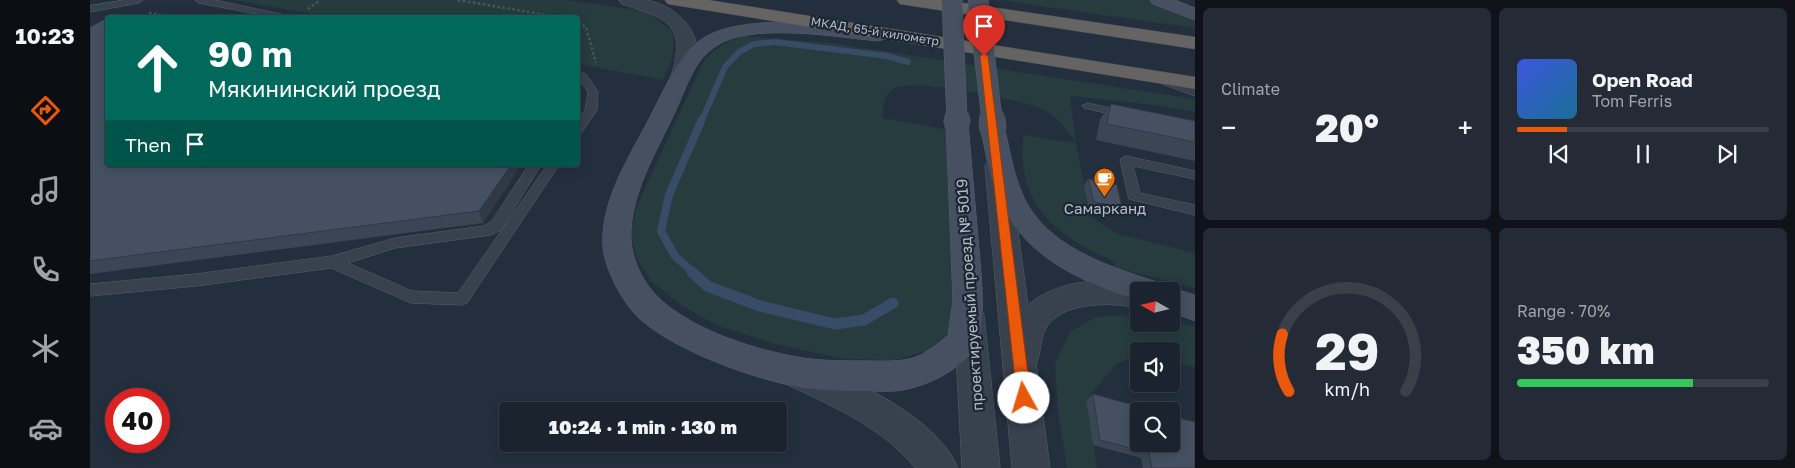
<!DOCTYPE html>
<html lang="en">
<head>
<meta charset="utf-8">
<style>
  :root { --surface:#1b232e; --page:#242b36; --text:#f1f3f6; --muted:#a0a4aa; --line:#39404a; --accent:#ea580c }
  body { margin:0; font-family:"Golos Text",sans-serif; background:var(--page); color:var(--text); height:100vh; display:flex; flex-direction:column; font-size:19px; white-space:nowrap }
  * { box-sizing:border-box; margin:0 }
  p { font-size:16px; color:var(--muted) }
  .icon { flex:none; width:28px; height:28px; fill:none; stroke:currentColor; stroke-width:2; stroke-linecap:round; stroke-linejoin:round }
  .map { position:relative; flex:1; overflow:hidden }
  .details { display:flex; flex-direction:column; gap:8px; padding:8px; background:#0f1319; width:600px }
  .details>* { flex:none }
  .banner { position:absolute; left:15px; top:15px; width:475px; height:152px; border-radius:5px; box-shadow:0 2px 12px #0003,0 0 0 1px var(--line); background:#00695c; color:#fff; overflow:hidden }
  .needle { width:32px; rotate:278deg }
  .fabs { position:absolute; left:1040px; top:282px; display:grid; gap:10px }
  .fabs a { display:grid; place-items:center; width:50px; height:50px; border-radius:5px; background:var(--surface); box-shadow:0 2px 12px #0003,0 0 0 1px var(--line); font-size:25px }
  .speed { position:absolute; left:15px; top:388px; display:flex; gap:10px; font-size:25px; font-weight:700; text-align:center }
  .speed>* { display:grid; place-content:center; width:65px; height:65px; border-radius:50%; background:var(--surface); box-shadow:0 2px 12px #0003,0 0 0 1px var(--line); line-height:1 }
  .speed .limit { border:8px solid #d22; background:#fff; color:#111 }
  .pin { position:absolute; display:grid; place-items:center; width:42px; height:42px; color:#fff; margin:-51px -21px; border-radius:50% 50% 50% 0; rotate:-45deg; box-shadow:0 0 5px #0007 }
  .pin .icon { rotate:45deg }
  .me { position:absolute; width:55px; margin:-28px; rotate:354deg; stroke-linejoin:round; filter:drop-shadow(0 0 4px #0008) }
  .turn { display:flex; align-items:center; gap:18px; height:105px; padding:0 20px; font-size:22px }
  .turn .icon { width:65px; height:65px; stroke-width:2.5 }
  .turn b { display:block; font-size:35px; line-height:42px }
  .then { display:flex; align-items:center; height:48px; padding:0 20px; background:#0003; gap:10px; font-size:19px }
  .big { font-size:38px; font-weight:800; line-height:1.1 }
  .details .tile { flex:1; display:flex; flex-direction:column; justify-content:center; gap:8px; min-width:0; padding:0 18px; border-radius:8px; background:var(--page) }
  .details .dial { align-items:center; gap:0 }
  .dial svg { height:130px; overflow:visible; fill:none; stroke:var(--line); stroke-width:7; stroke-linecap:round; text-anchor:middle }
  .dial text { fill:var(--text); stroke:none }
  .song { display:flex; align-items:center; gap:15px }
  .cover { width:60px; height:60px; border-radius:8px; background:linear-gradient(135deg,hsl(230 70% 55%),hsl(200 70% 35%)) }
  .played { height:5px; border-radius:2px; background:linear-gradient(90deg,var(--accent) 20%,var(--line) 20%) }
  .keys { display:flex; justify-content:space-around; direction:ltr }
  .heat { display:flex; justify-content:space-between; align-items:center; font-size:28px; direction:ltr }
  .charge { height:8px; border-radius:4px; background:linear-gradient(90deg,#34c759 70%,var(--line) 0) }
  .details .tiles { flex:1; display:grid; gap:8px; grid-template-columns:repeat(2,1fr) }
  .trip { position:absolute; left:409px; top:402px; width:288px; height:50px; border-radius:5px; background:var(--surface); box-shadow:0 2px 12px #0003,0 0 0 1px var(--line); font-weight:800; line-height:50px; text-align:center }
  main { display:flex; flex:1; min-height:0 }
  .dock { display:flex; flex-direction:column; width:90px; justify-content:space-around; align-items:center; background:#0b0e12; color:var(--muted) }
  .dock .icon { width:35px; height:35px }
  .dock .current { color:var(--accent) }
  .dock b { font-size:22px; color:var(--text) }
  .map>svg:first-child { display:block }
  .green { fill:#263c3f }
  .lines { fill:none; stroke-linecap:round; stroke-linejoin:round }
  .stream-far2 { stroke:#394c67; stroke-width:6 }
  .stream-far1 { stroke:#394c67; stroke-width:8 }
  .stream { stroke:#394c67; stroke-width:11 }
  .service-casing { stroke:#565f6c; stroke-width:1 }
  .tertiary-casing { stroke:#565f6c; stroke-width:1 }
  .secondary-casing { stroke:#565f6c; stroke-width:1 }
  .trunk-casing { stroke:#434c59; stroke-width:1 }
  .path { stroke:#44595c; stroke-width:2.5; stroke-dasharray:2.5 2.5; stroke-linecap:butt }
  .service { fill:#38414e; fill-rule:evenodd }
  .tertiary { fill:#38414e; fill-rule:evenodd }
  .secondary { fill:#465061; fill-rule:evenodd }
  .trunk { fill:#656462; fill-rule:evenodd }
  .secondary-bridge-far1-casing { stroke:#565f6c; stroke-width:21; stroke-linecap:butt }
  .secondary-bridge-casing { stroke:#565f6c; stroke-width:27; stroke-linecap:butt }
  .secondary-bridge-far1 { stroke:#465061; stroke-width:20 }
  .secondary-bridge { stroke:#465061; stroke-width:26 }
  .wall { fill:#3b4654 }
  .shaded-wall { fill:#303945 }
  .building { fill:#455162; stroke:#303945 }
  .route { fill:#ea580c; stroke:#983908 }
  .labels { text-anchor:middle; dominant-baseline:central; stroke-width:4.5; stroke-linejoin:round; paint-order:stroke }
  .far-street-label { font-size:12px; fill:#b4bcc9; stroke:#1d2633 }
  .poi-label { font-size:15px; fill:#b4bcc9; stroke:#1d2633 }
  .street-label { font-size:15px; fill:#b4bcc9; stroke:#1d2633 }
</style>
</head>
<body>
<main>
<nav class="dock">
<b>10:23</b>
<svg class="icon current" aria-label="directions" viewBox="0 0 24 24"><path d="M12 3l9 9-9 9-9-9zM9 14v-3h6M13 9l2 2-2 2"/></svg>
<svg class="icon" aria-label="music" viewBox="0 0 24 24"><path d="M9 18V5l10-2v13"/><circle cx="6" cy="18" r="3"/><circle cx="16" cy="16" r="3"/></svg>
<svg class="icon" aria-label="phone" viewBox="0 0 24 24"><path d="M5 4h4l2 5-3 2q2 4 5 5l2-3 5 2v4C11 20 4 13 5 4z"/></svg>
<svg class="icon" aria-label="climate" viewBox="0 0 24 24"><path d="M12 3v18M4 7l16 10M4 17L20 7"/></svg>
<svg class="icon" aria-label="car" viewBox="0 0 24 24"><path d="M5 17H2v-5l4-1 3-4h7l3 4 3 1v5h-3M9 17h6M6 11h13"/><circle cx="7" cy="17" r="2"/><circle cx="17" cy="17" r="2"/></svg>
</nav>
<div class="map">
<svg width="1105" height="468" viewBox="0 0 1105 468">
  <rect width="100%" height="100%" fill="#242f3e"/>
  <!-- green -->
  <g class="green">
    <path d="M 145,0 L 476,0 L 555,11 L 582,31 C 586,50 581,63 573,80 L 488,64 L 488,18 L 239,17 Z"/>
    <polygon points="909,0 1057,0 1105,19 1105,28"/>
    <path d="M 655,36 L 741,43 L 1105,99 L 1105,112 L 1073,106 L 980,96 L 986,144 L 1001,217 L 1025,233 L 1105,253 L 1105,288 L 1026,268 L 1025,262 C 981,242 940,219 933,166 C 932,156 933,145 933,135 L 986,143 C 978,133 970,119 958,112 C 938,100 825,78 805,88 C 793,94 794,106 792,118 L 859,130 L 865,296 L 859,332 L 837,351 L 804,360 L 753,359 L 685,344 L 626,325 L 591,305 L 561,281 L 547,259 L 541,233 L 546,208 L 612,64 C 626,47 634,42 655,36 Z"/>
    <polygon points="1033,315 1049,317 1049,324 1081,322 1105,326 1105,367 1081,362 1081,351 1049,351 1049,355 1026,364 996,400 1007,468 977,468 968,412 965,364 980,332 1006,317"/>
  </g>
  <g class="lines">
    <!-- stream-far2 -->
    <polyline class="stream-far2" points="612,120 635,67 649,52 664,44 685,42 797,56 818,62"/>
    <!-- stream-far1 -->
    <polyline class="stream-far1" points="604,273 585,256 571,231 579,195 612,119"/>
    <!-- stream -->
    <polyline class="stream" points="602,272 617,286 670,306 745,324 774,320 803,303"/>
    <defs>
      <g id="service">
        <polygon points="34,0 53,0 49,3 0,12 0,6"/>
        <polygon points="105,0 124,0 210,18 188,18 109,3"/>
        <polygon points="488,71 496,74 508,92 507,110 492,132 488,133 488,121 495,110 498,92 488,78"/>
        <polygon points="1071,77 1105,89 1105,96 1067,82 1066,80 1067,78"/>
        <polygon points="998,103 1037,112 1039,114 1033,117 994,108 992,106"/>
        <polygon points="1036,156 1105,171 1105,179 1043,166 1050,193 1105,205 1105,215 1039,199 1030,160"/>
        <polygon points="439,165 451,165 411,230 401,235 305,248 258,263 322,291 368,293 457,165 469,165 377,303 372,305 321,303 241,268 106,286 0,296 0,284 106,274 242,256 305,238 394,226 401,222"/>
      </g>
      <g id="tertiary">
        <path d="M 529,0 C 538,0 548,0 556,0 C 594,7 623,45 598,80 L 591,82 L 584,80 L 581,76 C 597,24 578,19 532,4 Z"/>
        <path d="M 907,158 L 916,160 L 919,166 L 938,305 C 967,279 1024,275 1060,287 L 1062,291 L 1049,291 L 1049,308 C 1022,302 969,301 955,330 C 950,341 951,353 946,364 L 960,468 L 922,468 L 895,166 L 898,160 Z"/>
        <polygon points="879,302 890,306 894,315 910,468 872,468 864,315 868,306"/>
        <path d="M 712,360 C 763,379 846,416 868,468 L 825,468 C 794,429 745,407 700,386 L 695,375 L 700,364 Z"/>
      </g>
      <g id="secondary">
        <polygon points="1060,0 1085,0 1105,8 1105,20 1063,4"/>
        <path d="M 687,22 L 788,29 L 795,31 L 798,35 L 795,39 L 788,41 C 747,37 671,24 633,42 C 625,46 616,53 610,61 C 599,76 593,95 585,112 C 568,149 544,187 541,229 C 540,246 544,261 552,276 C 577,324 663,350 713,358 C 735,361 756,361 778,361 C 793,361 808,362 823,358 C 836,354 848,343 858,335 L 863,301 L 856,123 L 859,118 L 867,116 L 875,118 L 878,123 C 881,158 884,192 887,227 C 889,255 899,327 885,349 C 881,356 873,361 867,366 C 852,378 833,386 813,390 C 802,392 790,391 779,391 C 757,391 736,391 714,388 C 666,380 588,352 551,320 C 534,306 514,268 513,246 C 510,199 542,153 562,113 C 597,43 605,26 687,22 Z"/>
        <path d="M 903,123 L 911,125 L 915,130 C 921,156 925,184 939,207 C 966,250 1021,267 1067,282 L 1071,291 L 1081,288 L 1105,295 L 1105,321 L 1081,312 L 1081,291 L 1049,291 L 1049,301 C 985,279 928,255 904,186 C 898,168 895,149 891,130 L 895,125 Z"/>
      </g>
      <g id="trunk">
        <polygon points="575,0 618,0 1105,77 1105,89 584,5 578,4"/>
        <polygon points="807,0 852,0 1105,37 1105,49 816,5 810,4"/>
      </g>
    </defs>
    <!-- service casing -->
    <use href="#service" class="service-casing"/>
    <!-- tertiary casing -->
    <use href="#tertiary" class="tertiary-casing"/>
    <!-- secondary casing -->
    <use href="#secondary" class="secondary-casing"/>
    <!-- trunk casing -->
    <use href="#trunk" class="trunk-casing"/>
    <!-- path -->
    <g class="path">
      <polyline points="368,0 474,18"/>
      <polyline points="218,9 230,0"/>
      <polyline points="59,13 93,18"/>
      <polyline points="488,23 496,27 506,63"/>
    </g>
    <!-- service -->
    <use href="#service" class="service"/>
    <!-- tertiary -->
    <use href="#tertiary" class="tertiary"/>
    <!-- secondary -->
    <use href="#secondary" class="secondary"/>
    <!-- trunk -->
    <use href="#trunk" class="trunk"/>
    <defs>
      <g id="secondary-bridge-far1">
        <polyline points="862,0 867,120"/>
        <polyline points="888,0 902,120"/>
      </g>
      <g id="secondary-bridge">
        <polyline points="867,119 867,123"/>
        <polyline points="902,119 903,130"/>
      </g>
    </defs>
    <!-- secondary-bridge-far1 casing -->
    <use href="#secondary-bridge-far1" class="secondary-bridge-far1-casing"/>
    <!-- secondary-bridge casing -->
    <use href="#secondary-bridge" class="secondary-bridge-casing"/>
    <!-- secondary-bridge-far1 -->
    <use href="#secondary-bridge-far1" class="secondary-bridge-far1"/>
    <!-- secondary-bridge -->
    <use href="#secondary-bridge" class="secondary-bridge"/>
  </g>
  <!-- wall -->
  <g class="wall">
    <polygon points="0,27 18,165 431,165 393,223 0,274"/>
    <polygon points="1021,104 1105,121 1105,161 1006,140 1010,119"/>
    <polygon points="998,179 1032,208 1027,214 999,208 994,185"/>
    <polygon points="1003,394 1105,468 1053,468 1051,458 1003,445 996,400"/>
  </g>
  <!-- shaded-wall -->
  <polygon class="shaded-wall" points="421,165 431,165 393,223 389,211"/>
  <!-- building -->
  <g class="building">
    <polygon points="15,19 18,19 18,165 421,165 389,211 0,261 0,27"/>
    <polygon points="1021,104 1105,121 1105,142 1017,124"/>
    <polygon points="998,179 1027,185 1032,208 1004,202"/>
    <polygon points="1003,394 1065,411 1049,411 1049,444 1081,444 1081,416 1105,422 1105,468 1062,468 1059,453 1010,440"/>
  </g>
  <!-- route -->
  <polygon class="route" points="894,53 898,56 941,398 939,402 934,404 929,402 927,398 890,56"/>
  <!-- icons -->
  <defs>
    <symbol id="cafe-pin" viewBox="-11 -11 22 30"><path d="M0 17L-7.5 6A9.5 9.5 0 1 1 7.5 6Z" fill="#e8710a" stroke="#1d2633"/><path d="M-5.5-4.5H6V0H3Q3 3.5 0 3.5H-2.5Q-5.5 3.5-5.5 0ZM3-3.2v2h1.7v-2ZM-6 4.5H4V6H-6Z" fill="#fff"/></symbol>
  </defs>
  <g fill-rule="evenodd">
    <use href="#cafe-pin" x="1002" y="166" width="25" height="34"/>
  </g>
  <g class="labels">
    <!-- far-street labels -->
    <g class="far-street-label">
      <text transform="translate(785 31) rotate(9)">МКАД, 65-й километр</text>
    </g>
    <!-- poi labels -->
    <g class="poi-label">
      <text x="1015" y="208">Самарканд</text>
    </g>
    <!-- street labels -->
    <g class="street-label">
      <text transform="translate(879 295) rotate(-94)">проектируемый проезд № 5019</text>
    </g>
  </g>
</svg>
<div class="fabs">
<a><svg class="needle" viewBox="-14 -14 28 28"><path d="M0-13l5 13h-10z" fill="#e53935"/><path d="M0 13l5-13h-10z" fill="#a0a4aa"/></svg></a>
<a><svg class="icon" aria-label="sound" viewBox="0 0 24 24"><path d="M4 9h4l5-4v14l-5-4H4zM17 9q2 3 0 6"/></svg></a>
<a><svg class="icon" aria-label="search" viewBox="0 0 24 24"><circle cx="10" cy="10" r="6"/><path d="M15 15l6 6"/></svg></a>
</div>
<div class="speed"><div class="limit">40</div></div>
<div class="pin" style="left:894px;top:56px;background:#d93025"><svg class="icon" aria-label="arrive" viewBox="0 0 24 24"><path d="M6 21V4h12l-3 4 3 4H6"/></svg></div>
<svg class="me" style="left:934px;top:398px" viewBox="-20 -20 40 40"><circle r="19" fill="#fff"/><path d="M0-13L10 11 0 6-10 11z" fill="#ea580c"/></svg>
<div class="trip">10:24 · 1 min · 130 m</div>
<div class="banner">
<div class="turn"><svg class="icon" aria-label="ahead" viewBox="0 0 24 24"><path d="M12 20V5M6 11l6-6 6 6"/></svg><div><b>90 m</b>Мякининский проезд</div></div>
<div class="then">Then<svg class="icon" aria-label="arrive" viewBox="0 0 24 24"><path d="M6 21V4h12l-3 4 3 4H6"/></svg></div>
</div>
</div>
<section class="details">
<div class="tiles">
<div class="tile"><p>Climate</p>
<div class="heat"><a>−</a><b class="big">20°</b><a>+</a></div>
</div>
<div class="tile">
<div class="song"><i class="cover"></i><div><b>Open Road</b><p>Tom Ferris</p></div></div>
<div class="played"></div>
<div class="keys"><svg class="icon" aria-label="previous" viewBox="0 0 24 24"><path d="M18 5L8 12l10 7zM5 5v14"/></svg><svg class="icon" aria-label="pause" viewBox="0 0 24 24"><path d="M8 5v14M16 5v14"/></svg><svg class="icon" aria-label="next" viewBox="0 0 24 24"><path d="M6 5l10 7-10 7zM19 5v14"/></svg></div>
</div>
<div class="tile dial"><svg viewBox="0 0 100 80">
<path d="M14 69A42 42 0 1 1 86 69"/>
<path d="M14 69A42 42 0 0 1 10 34" stroke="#ea580c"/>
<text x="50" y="56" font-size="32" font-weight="700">29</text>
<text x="50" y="72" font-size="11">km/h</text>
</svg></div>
<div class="tile"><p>Range · 70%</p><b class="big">350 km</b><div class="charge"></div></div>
</div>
</section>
</main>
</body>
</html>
